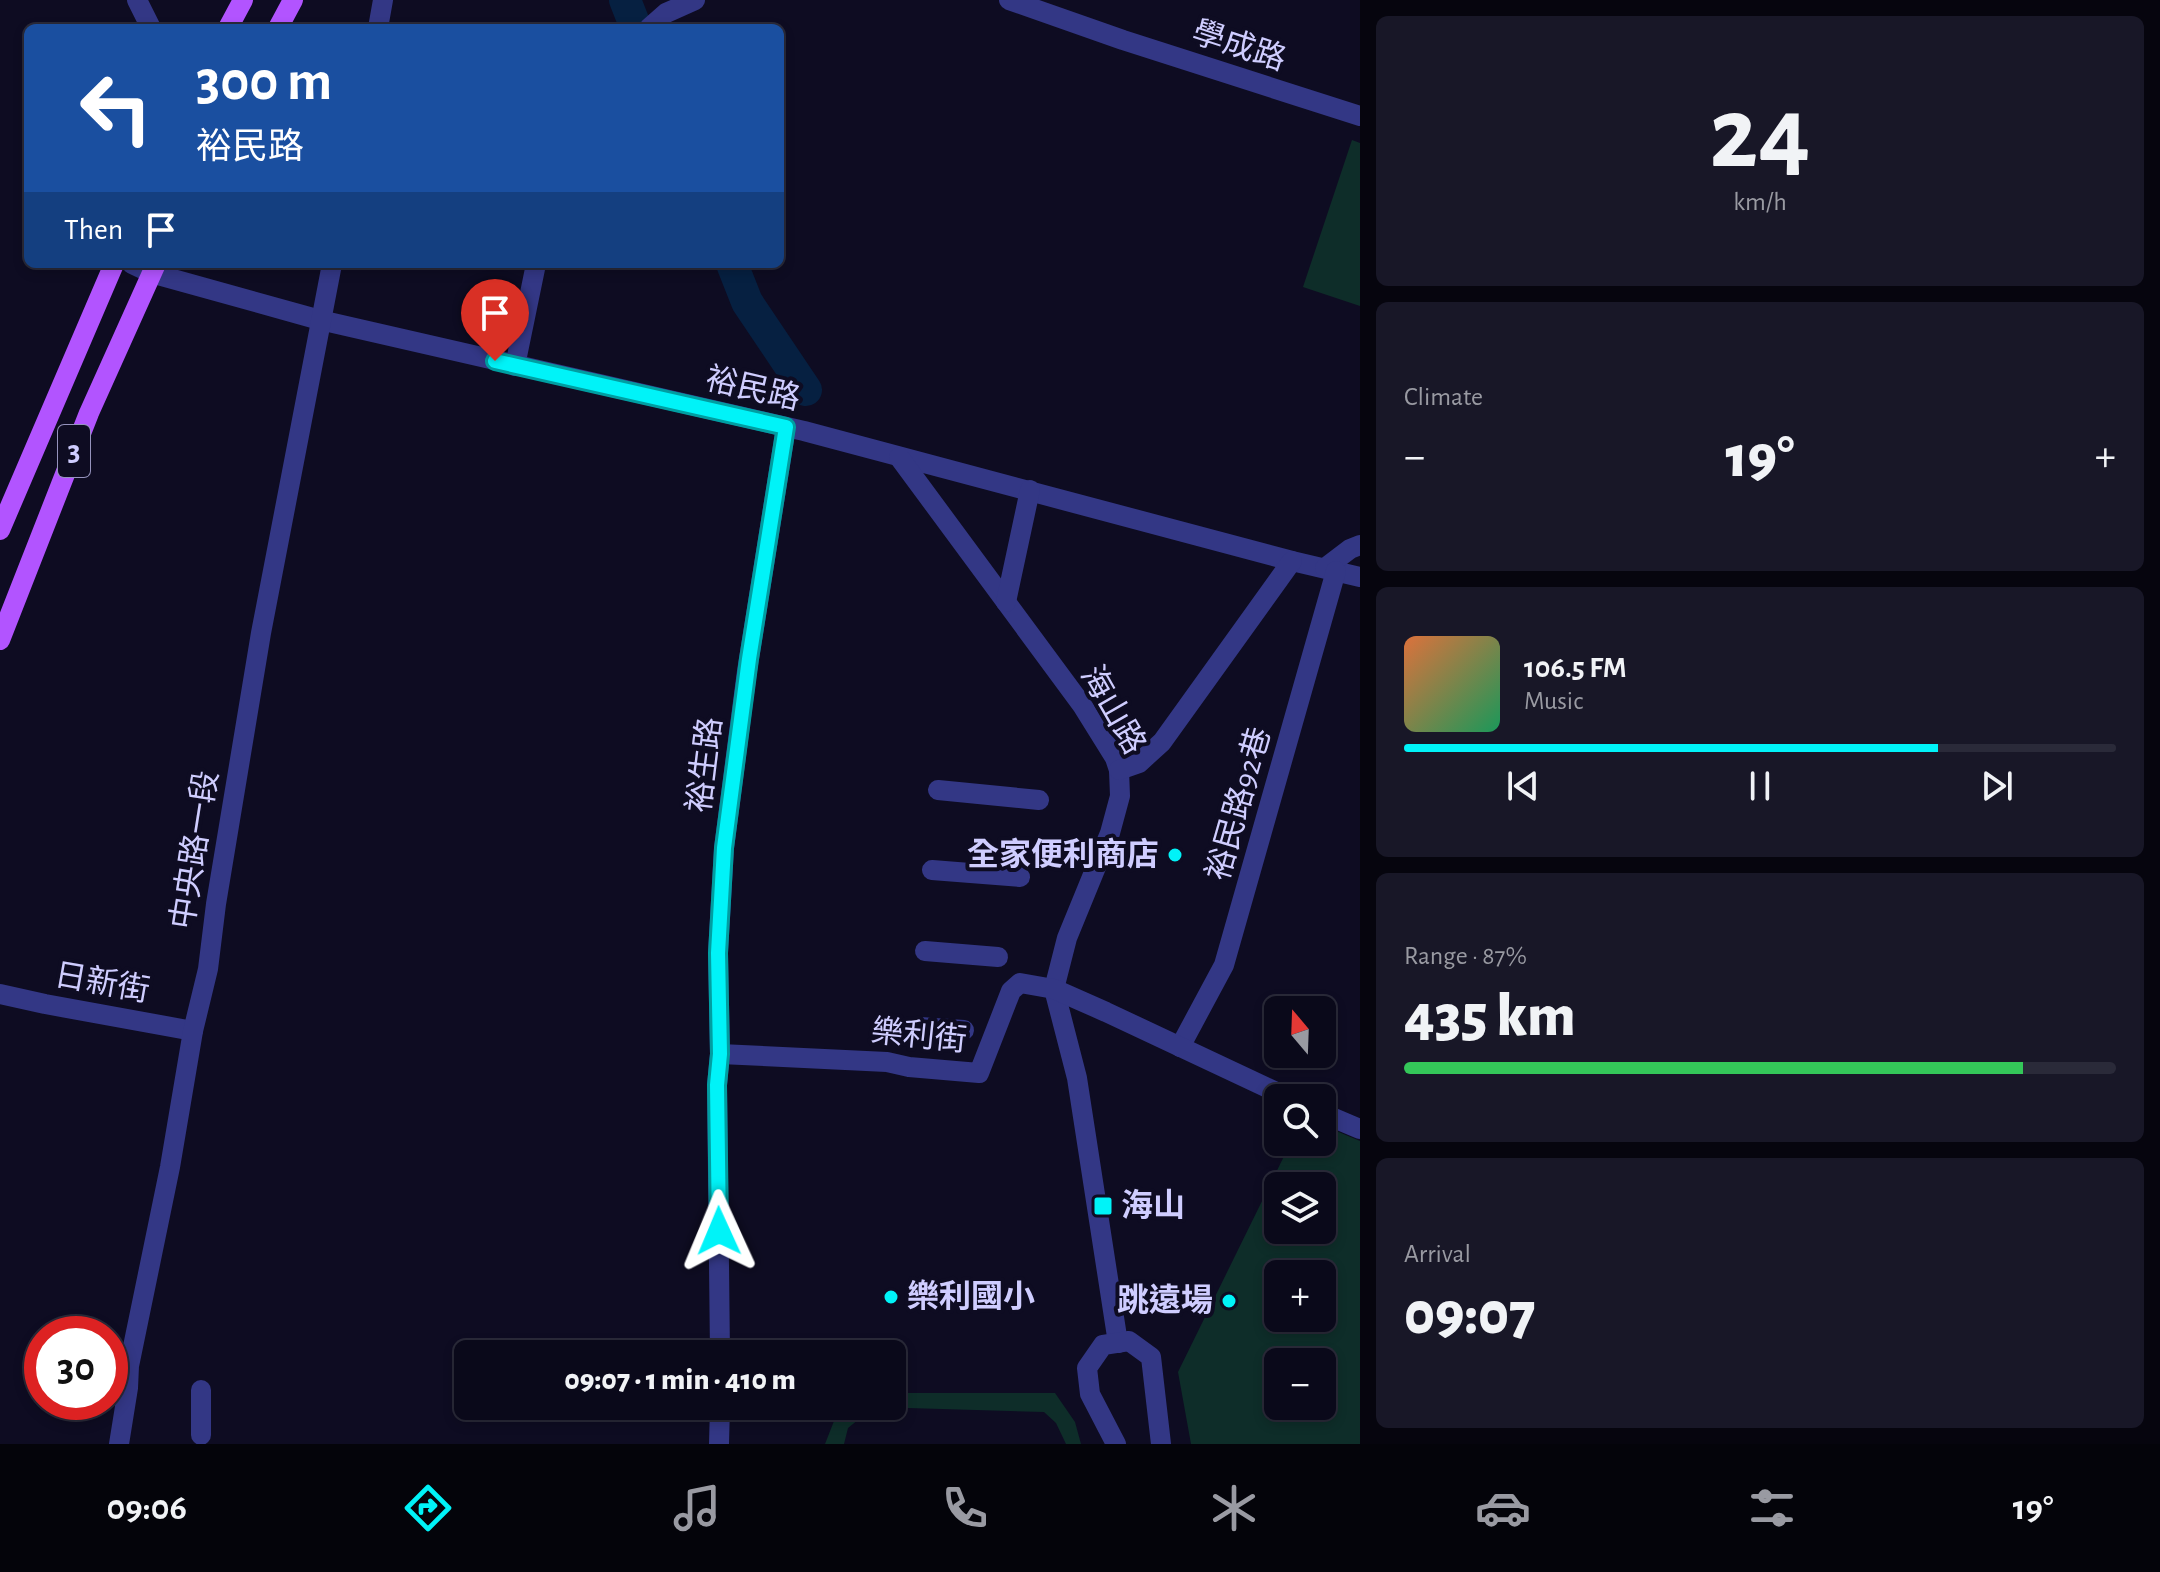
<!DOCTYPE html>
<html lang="en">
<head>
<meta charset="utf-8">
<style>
  :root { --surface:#0a091a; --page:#181727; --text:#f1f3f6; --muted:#999aa2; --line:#2a2a39; --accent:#00f3f8 }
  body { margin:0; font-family:"Alegreya Sans","Noto Sans TC",sans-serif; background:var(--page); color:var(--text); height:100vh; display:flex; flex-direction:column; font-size:30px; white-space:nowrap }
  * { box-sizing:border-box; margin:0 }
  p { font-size:26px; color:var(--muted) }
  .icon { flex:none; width:44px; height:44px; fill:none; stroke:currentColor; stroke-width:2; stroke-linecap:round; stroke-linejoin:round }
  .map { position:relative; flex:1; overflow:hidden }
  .sheet { display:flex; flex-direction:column; gap:16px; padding:16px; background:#06050e; width:800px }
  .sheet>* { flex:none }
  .banner { position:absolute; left:24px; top:24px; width:760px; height:244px; border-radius:12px; box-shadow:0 4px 12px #0003,0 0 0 2px var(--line); background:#1a4fa0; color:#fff; overflow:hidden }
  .needle { width:52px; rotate:341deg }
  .tools { position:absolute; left:1264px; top:996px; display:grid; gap:16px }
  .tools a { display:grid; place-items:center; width:72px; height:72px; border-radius:12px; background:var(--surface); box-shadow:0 4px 12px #0003,0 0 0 2px var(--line); font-size:40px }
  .speed { position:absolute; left:24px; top:1316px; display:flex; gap:16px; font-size:40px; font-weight:700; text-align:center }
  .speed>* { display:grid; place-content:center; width:104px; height:104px; border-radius:50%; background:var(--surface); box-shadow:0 4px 12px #0003,0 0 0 2px var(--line); line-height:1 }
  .speed .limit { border:12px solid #d22; background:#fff; color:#111 }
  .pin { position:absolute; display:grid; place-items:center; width:68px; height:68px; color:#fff; margin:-82px -34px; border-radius:50% 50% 50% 0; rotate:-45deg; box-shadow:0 0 8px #0007 }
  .pin .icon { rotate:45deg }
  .me { position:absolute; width:88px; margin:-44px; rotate:359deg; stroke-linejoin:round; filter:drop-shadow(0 0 6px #0008) }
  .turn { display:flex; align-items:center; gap:28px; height:168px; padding:0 40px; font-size:36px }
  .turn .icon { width:104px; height:104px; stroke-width:2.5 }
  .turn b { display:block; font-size:56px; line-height:68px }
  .then { display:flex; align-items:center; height:76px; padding:0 40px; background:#0003; gap:16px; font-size:30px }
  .big { font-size:60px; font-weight:800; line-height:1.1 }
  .sheet .widget { flex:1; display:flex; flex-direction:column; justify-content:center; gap:12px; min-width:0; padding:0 28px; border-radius:12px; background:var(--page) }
  .sheet .dial { align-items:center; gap:0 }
  .dial b { font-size:104px; line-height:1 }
  .song { display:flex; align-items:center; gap:24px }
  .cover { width:96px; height:96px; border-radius:12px; background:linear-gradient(135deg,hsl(20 70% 55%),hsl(150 70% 35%)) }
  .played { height:8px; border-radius:4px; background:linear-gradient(90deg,var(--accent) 75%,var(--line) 75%) }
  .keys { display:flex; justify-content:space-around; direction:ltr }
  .heat { display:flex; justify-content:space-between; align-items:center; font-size:44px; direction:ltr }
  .charge { height:12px; border-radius:6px; background:linear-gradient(90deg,#34c759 87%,var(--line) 0) }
  .trip { position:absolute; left:454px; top:1340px; width:452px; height:80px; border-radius:12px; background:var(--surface); box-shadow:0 4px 12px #0003,0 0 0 2px var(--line); font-weight:800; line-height:80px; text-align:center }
  .dock { display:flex; height:128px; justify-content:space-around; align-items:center; background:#04040a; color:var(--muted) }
  .dock .icon { width:56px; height:56px }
  .dock .current { color:var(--accent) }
  .dock b { font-size:36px; color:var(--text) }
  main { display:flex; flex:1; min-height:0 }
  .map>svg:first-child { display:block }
  .green { fill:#0e2d29; fill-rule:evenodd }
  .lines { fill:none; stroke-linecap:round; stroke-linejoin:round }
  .river { stroke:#062041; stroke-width:32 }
  .minor { stroke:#333785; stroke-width:20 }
  .major { stroke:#b254ff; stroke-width:20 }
  .route-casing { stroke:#009ea1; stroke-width:20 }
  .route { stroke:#00f3f8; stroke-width:14 }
  .poi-dot { fill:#00f3f8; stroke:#0e0c22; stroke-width:3 }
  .labels { text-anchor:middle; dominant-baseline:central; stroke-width:8; stroke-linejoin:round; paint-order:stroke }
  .shield { fill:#0e0c22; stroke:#9593bd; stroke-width:2 }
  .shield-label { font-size:30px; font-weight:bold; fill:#cfcdff }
  .street-label { font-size:32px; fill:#cfcdff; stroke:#0e0c22 }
  .poi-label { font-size:32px; font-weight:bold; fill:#cfcdff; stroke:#0e0c22; text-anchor:end }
</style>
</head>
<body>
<main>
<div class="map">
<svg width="1360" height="1444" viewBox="0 0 1360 1444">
  <rect width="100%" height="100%" fill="#0e0c22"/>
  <!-- green -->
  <g class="green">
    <polygon points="1352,140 1360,143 1360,306 1303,287"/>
    <path d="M 1322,1125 L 1360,1141 L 1360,1444 L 1191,1444 L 1178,1372 L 1291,1142 L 1322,1142 ZM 1278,1186 L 1322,1186 L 1322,1230 L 1278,1230 ZM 1322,1274 L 1322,1318 L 1278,1318 L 1278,1274 ZM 1278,1362 L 1322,1362 L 1322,1406 L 1278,1406 Z"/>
    <polygon points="892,1393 1055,1393 1075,1422 1081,1444 1066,1444 1056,1423 1044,1412 874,1407 848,1428 844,1444 825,1444 834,1421 845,1407 892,1406"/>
  </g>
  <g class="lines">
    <!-- river -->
    <g class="river">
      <polyline points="625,0 636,28"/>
      <polyline points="732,264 747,302 806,390"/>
    </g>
    <!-- minor -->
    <g class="minor">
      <polyline points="137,0 151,28"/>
      <polyline points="1009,0 1123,40 1360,116"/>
      <polyline points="378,28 383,0"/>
      <polyline points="649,28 666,13 695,0"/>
      <polyline points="132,264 151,273 320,320 804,431 1292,561 1360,577"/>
      <polyline points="515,366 536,264"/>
      <polyline points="899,457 1082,705 1115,758 1119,770 1120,796 1110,833 1067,938 1054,989 1077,1078 1118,1343"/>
      <polyline points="1325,568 1350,549 1360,545"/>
      <polyline points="1006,602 1030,490"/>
      <polyline points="1119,770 1139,763 1162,742 1292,561"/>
      <polyline points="938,790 1039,800"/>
      <polyline points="932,870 1020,877"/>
      <polyline points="925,951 998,957"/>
      <polyline points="0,994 45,1004 193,1031"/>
      <polyline points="920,1027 964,1030"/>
      <polyline points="1180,1047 1224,965 1336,571"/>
      <polyline points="720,1054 887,1062 909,1067 979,1073 1011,991 1020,983 1054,989 1106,1012 1289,1098"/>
      <polyline points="1322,1113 1360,1129"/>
      <polyline points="720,1354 717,1085 720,1054 718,953 724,848 747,671 786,427"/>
      <polyline points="201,1390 201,1435"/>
      <polyline points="119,1444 128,1388 129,1366 170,1167 193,1031 208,969 216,904 261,633 332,264"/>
      <polyline points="719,1444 720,1406"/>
      <polyline points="1116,1444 1090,1394 1087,1368 1103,1345 1129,1341 1151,1357 1161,1444"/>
    </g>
    <!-- major -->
    <g class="major">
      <polyline points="228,28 243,0"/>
      <polyline points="278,28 293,0"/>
      <polyline points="0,530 114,264"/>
      <polyline points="0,640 89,413 156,264"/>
    </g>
  </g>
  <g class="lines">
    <defs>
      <polyline id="route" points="495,361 786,427 749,659 724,848 718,953 720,1054 717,1085 719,1231"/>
    </defs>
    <!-- route casing -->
    <use href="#route" class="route-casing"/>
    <!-- route -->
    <use href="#route" class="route"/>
  </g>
  <!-- markers -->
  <g class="poi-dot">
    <circle cx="1175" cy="855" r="8"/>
    <rect x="1093" y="1196" width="20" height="20" rx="4"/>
    <circle cx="891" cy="1297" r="8"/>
    <circle cx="1229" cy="1301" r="8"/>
  </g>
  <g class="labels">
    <!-- shield labels -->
    <rect class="shield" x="58" y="425" width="32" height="52" rx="6"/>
    <g class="shield-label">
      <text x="74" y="451">3</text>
    </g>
    <!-- street labels -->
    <g class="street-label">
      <text transform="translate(1239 46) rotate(18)">學成路</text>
      <text transform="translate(753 389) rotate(13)">裕民路</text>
      <text transform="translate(1113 710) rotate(60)">海山路</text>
      <text transform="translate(705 765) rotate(-83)">裕生路</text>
      <text transform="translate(1239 804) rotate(-74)">裕民路92巷</text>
      <text transform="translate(195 850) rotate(-81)">中央路一段</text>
      <text transform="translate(102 983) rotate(10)">日新街</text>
      <text transform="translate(919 1036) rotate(6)">樂利街</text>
    </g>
    <!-- poi labels -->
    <g class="poi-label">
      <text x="1159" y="855">全家便利商店</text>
      <text x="1121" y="1206" text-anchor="start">海山</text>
      <text x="907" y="1297" text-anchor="start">樂利國小</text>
      <text x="1213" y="1301">跳遠場</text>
    </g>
  </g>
</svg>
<div class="tools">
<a><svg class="needle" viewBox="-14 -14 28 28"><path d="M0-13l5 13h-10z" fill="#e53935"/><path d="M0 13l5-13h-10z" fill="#999aa2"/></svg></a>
<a><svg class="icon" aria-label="search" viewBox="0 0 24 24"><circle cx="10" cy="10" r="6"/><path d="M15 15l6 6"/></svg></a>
<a><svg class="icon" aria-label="layers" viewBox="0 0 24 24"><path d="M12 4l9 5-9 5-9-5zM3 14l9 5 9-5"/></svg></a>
<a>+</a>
<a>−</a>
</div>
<div class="speed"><div class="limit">30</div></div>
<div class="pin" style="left:495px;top:361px;background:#d93025"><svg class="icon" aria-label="arrive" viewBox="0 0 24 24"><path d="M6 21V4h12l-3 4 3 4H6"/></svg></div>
<svg class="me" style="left:719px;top:1231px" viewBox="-20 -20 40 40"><path d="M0-17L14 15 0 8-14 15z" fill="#00f3f8" stroke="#fff" stroke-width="4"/></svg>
<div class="trip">09:07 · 1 min · 410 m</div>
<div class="banner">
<div class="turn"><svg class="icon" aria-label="left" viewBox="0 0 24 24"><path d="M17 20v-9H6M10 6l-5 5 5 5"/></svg><div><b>300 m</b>裕民路</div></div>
<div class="then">Then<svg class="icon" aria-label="arrive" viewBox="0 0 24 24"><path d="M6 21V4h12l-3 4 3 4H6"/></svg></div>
</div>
</div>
<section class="sheet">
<div class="widget dial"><b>24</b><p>km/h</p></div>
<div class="widget"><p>Climate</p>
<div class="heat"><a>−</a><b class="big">19°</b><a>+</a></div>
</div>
<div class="widget">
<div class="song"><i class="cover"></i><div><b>106.5 FM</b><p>Music</p></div></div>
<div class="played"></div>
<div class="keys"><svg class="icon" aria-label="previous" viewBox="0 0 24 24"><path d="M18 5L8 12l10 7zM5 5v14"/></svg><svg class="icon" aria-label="pause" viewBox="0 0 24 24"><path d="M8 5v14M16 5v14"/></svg><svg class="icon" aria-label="next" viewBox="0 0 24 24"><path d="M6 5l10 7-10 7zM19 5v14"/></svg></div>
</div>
<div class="widget"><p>Range · 87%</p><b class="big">435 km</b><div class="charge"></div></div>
<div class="widget"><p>Arrival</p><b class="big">09:07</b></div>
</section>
</main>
<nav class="dock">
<b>09:06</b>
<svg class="icon current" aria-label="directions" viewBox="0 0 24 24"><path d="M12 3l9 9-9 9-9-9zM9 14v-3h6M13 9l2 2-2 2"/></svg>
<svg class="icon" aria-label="music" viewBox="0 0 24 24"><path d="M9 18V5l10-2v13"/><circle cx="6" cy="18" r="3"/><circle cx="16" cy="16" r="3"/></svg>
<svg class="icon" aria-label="phone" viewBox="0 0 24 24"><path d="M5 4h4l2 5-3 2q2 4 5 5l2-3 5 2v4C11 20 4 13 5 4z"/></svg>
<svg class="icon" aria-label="climate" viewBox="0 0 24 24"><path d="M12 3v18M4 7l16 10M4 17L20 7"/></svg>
<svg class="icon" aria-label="car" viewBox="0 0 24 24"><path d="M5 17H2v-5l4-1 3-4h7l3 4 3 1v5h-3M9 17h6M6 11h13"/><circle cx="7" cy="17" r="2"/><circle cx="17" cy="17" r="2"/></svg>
<svg class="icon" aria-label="filters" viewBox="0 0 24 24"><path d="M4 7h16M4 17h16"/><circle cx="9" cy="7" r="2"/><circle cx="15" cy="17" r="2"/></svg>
<b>19°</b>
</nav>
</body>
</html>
